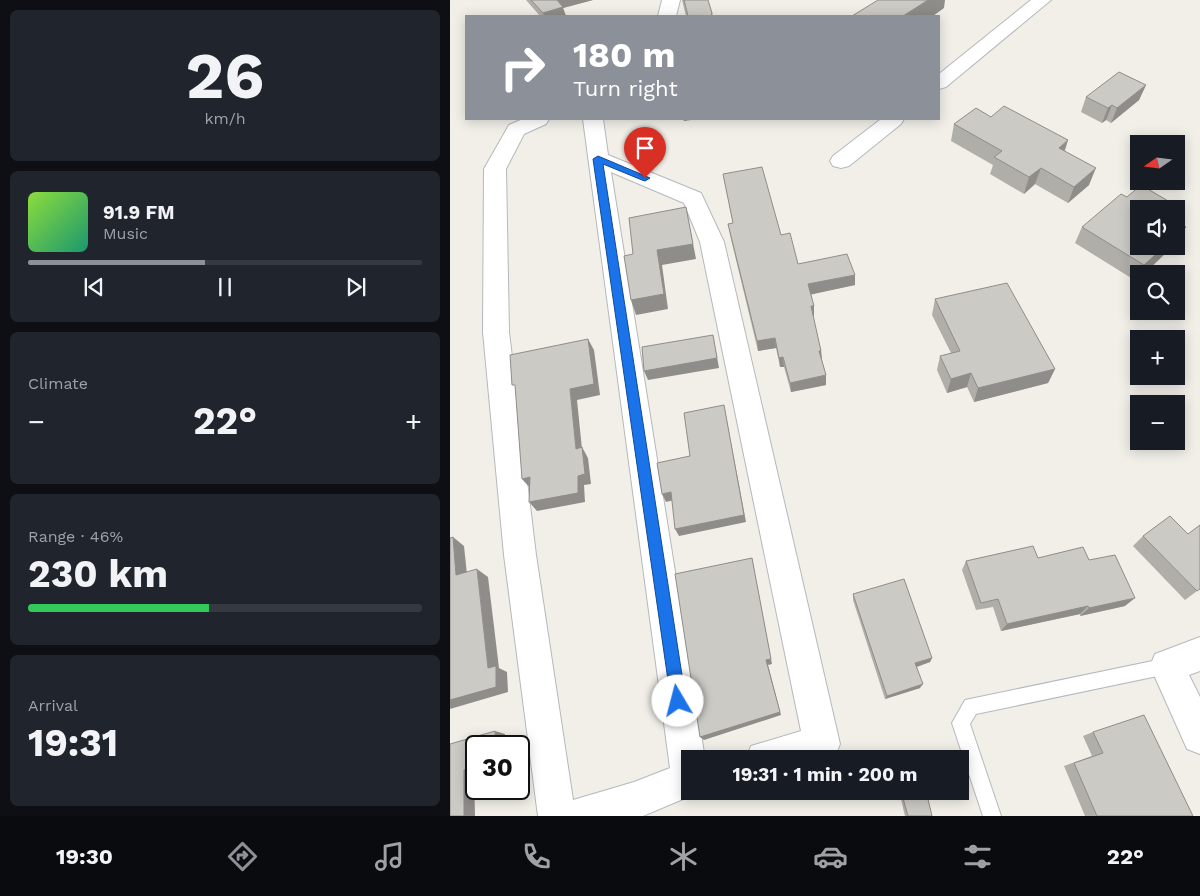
<!DOCTYPE html>
<html lang="en">
<head>
<meta charset="utf-8">
<style>
  :root { --surface:#171b24; --page:#20242c; --text:#f1f3f6; --muted:#9ea1a6; --line:#363941; --accent:#8c9099 }
  body { margin:0; font-family:"Work Sans",sans-serif; background:var(--page); color:var(--text); height:100vh; display:flex; flex-direction:column; font-size:19px; white-space:nowrap }
  * { box-sizing:border-box; margin:0 }
  p { font-size:16px; color:var(--muted) }
  .icon { flex:none; width:28px; height:28px; fill:none; stroke:currentColor; stroke-width:2; stroke-linecap:round; stroke-linejoin:round }
  .map { position:relative; flex:1; overflow:hidden }
  .drawer { display:flex; flex-direction:column; gap:10px; padding:10px; background:#0d0f14; width:450px }
  .drawer>* { flex:none }
  .hud { position:absolute; left:15px; top:15px; width:475px; height:105px; border-radius:0px; box-shadow:0 2px 12px #0003; background:#8c9099; color:#fff; overflow:hidden }
  .needle { width:32px; rotate:256deg }
  .fabs { position:absolute; left:680px; top:135px; display:grid; gap:10px }
  .fabs a { display:grid; place-items:center; width:55px; height:55px; border-radius:0px; background:var(--surface); box-shadow:0 2px 12px #0003; font-size:25px }
  .speed { position:absolute; left:15px; top:735px; display:flex; gap:10px; font-size:25px; font-weight:700; text-align:center }
  .speed>* { display:grid; place-content:center; width:65px; height:65px; border-radius:50%; background:var(--surface); box-shadow:0 2px 12px #0003; line-height:1 }
  .speed .limit { border:2px solid #111; border-radius:8px; background:#fff; color:#111 }
  .pin { position:absolute; display:grid; place-items:center; width:42px; height:42px; color:#fff; margin:-51px -21px; border-radius:50% 50% 50% 0; rotate:-45deg; box-shadow:0 0 5px #0007 }
  .pin .icon { rotate:45deg }
  .me { position:absolute; width:55px; margin:-28px; rotate:352deg; stroke-linejoin:round; filter:drop-shadow(0 0 4px #0008) }
  .turn { display:flex; align-items:center; gap:18px; height:105px; padding:0 25px; font-size:22px }
  .turn .icon { width:65px; height:65px; stroke-width:2.5 }
  .turn b { display:block; font-size:35px; line-height:42px }
  .big { font-size:38px; font-weight:700; line-height:1.1 }
  .drawer .card { flex:1; display:flex; flex-direction:column; justify-content:center; gap:8px; min-width:0; padding:0 18px; border-radius:8px; background:var(--page) }
  .drawer .dial { align-items:center; gap:0 }
  .dial b { font-size:65px; line-height:1 }
  .song { display:flex; align-items:center; gap:15px }
  .cover { width:60px; height:60px; border-radius:8px; background:linear-gradient(135deg,hsl(90 70% 55%),hsl(160 70% 35%)) }
  .played { height:5px; border-radius:2px; background:linear-gradient(90deg,var(--accent) 45%,var(--line) 45%) }
  .keys { display:flex; justify-content:space-around; direction:ltr }
  .heat { display:flex; justify-content:space-between; align-items:center; font-size:28px; direction:ltr }
  .charge { height:8px; border-radius:4px; background:linear-gradient(90deg,#34c759 46%,var(--line) 0) }
  .trip { position:absolute; left:231px; top:750px; width:288px; height:50px; border-radius:0px; background:var(--surface); box-shadow:0 2px 12px #0003; font-weight:700; line-height:50px; text-align:center }
  .tab-bar { display:flex; height:80px; justify-content:space-around; align-items:center; background:#090b0e; color:var(--muted) }
  .tab-bar .icon { width:35px; height:35px }
  .tab-bar .on { color:var(--accent) }
  .tab-bar b { font-size:22px; color:var(--text) }
  main { display:flex; flex:1; min-height:0 }
  .map>svg:first-child { display:block }
  .lines { fill:none; stroke-linecap:round; stroke-linejoin:round }
  .lane-casing { stroke:#b5b8bc; stroke-width:2 }
  .street-casing { stroke:#b5b8bc; stroke-width:2 }
  .lane { fill:#fff; fill-rule:evenodd }
  .street { fill:#fff; fill-rule:evenodd }
  .wall { fill:#afaea9 }
  .shaded-wall { fill:#8f8d8a }
  .building { fill:#cccac5; stroke:#8f8d8a }
  .route { fill:#1a73e8; stroke:#114b97 }
</style>
</head>
<body>
<main>
<section class="drawer">
<div class="card dial"><b>26</b><p>km/h</p></div>
<div class="card">
<div class="song"><i class="cover"></i><div><b>91.9 FM</b><p>Music</p></div></div>
<div class="played"></div>
<div class="keys"><svg class="icon" aria-label="previous" viewBox="0 0 24 24"><path d="M18 5L8 12l10 7zM5 5v14"/></svg><svg class="icon" aria-label="pause" viewBox="0 0 24 24"><path d="M8 5v14M16 5v14"/></svg><svg class="icon" aria-label="next" viewBox="0 0 24 24"><path d="M6 5l10 7-10 7zM19 5v14"/></svg></div>
</div>
<div class="card"><p>Climate</p>
<div class="heat"><a>−</a><b class="big">22°</b><a>+</a></div>
</div>
<div class="card"><p>Range · 46%</p><b class="big">230 km</b><div class="charge"></div></div>
<div class="card"><p>Arrival</p><b class="big">19:31</b></div>
</section>
<div class="map">
<svg width="750" height="816" viewBox="0 0 750 816">
  <rect width="100%" height="100%" fill="#f1efe8"/>
  <g class="lines">
    <defs>
      <polygon id="lane" points="717,658 723,660 725,666 723,672 717,674 526,714 520,724 551,816 533,816 502,723 515,700"/>
      <g id="street">
        <polygon points="212,0 230,0 226,16 208,16"/>
        <polygon points="581,0 601,0 496,87 489,89 489,74"/>
        <polygon points="73,119 99,119 96,124 74,134 56,169 59,332 86,555 123,800 184,782 220,768 133,119 153,119 158,155 251,193 274,242 390,744 385,757 380,759 296,759 301,746 351,731 250,242 234,203 161,172 255,759 240,759 240,791 252,791 193,816 88,816 54,555 33,332 34,169 59,125"/>
        <polygon points="431,119 454,119 451,124 399,166 391,168 383,166 380,161 383,156"/>
        <polygon points="750,637 750,671 739,675 750,697 750,754 737,749 700,666 705,654"/>
      </g>
    </defs>
    <!-- lane casing -->
    <use href="#lane" class="lane-casing"/>
    <!-- street casing -->
    <use href="#street" class="street-casing"/>
    <!-- lane -->
    <use href="#lane" class="lane"/>
    <!-- street -->
    <use href="#street" class="street"/>
  </g>
  <!-- wall -->
  <g class="wall">
    <polygon points="76,0 143,0 113,8 116,16 90,16"/>
    <polygon points="232,0 258,0 263,16 236,16"/>
    <polygon points="696,85 689,100 661,123 656,120 652,123 631,112 636,97"/>
    <polygon points="541,117 618,140 615,151 639,185 618,203 585,184 574,194 540,174 543,165 501,141 504,124"/>
    <polygon points="273,174 331,235 348,264 405,285 361,294 364,316 363,316 371,351 372,360 376,375 376,385 341,392 334,367 330,367 326,348 308,351 280,235 278,224 283,223"/>
    <polygon points="677,197 730,208 726,214 726,209 689,246 723,246 694,274 689,274 689,278 686,281 625,243 632,227"/>
    <polygon points="485,299 605,369 598,383 524,402 517,387 497,393 487,370 490,356 501,353 482,315"/>
    <polygon points="693,536 747,591 735,600 683,546"/>
    <polygon points="588,558 639,560 675,606 630,616 630,614 551,631 543,607 526,610 512,570 516,561"/>
    <polygon points="403,594 482,658 480,662 467,667 470,688 435,699 403,600"/>
    <polygon points="643,732 743,816 635,816 614,766 642,756 633,736"/>
    <polygon points="449,791 476,791 482,816 455,816"/>
  </g>
  <!-- shaded-wall -->
  <g class="shaded-wall">
    <polygon points="106,0 143,0 113,8 116,16 94,16 93,13"/>
    <polygon points="478,0 495,0 494,8 483,16 453,16"/>
    <polygon points="696,85 689,100 661,123 667,108"/>
    <polygon points="662,105 656,120 652,123 658,108"/>
    <polygon points="233,119 248,119 234,121"/>
    <polygon points="618,140 612,157 609,148"/>
    <polygon points="591,168 585,184 574,194 579,177"/>
    <polygon points="646,168 639,185 618,203 624,187"/>
    <polygon points="236,207 246,259 212,265 218,309 186,315 181,300 207,250"/>
    <polygon points="736,227 726,243 726,236"/>
    <polygon points="715,246 723,246 694,274 690,274 694,265"/>
    <polygon points="405,275 405,285 359,295 358,284"/>
    <rect x="361" y="306" width="3" height="10"/>
    <polygon points="263,335 269,368 198,380 194,371"/>
    <polygon points="325,338 326,348 308,351 307,341"/>
    <polygon points="138,339 144,350 150,395 127,400 133,459 126,449 120,389"/>
    <polygon points="369,351 371,351 372,360"/>
    <polygon points="333,357 334,367 330,367 329,358"/>
    <polygon points="605,369 598,383 524,402 528,388"/>
    <polygon points="521,373 517,387 497,393 501,379"/>
    <polygon points="376,375 376,385 341,392 340,383"/>
    <polygon points="274,405 296,522 229,536 225,529"/>
    <polygon points="132,447 138,458 141,484 134,485 135,502 87,511 79,502 128,476"/>
    <polygon points="80,477 80,488 72,479"/>
    <polygon points="221,492 224,500 216,502 212,494"/>
    <polygon points="3,537 14,546 18,584 6,575"/>
    <polygon points="302,558 322,664 318,665 331,715 254,740 250,737"/>
    <polygon points="27,569 38,577 49,668 57,672 58,692 0,709 0,700 38,668"/>
    <polygon points="685,598 675,606 630,616 639,608"/>
    <polygon points="638,606 630,614 551,631 557,624"/>
    <polygon points="482,658 480,662 463,668 465,663"/>
    <polygon points="473,684 470,688 435,699 437,696"/>
    <polygon points="45,731 55,734 55,746 46,746"/>
    <polygon points="26,766 26,771 24,772 25,816 14,816 14,770"/>
  </g>
  <!-- building -->
  <g class="building">
    <polygon points="81,0 107,0 113,7 93,13"/>
    <polygon points="234,0 258,0 262,13 261,16 238,16"/>
    <polygon points="428,0 478,0 453,16 402,16"/>
    <polygon points="669,72 696,85 667,108 662,105 658,108 636,97"/>
    <polygon points="554,106 618,140 609,148 646,168 624,187 591,168 579,177 544,157 552,151 504,124 526,108 541,117"/>
    <polygon points="312,167 331,235 340,233 348,264 397,254 405,275 358,284 364,306 361,306 371,351 369,351 376,375 340,383 333,357 329,358 325,338 307,341 278,224 283,223 273,174"/>
    <polygon points="691,185 730,208 726,211 726,209 689,209 689,246 715,246 694,265 632,227 671,194 677,197"/>
    <polygon points="236,207 243,244 207,250 214,294 181,300 174,256 183,254 179,218"/>
    <polygon points="726,222 736,227 726,236"/>
    <polygon points="557,283 605,369 528,388 521,373 501,379 490,356 510,351 485,299"/>
    <polygon points="263,335 267,358 194,371 192,347"/>
    <polygon points="138,339 144,384 120,389 126,449 132,447 135,474 128,476 128,493 79,502 80,477 72,479 65,385 62,385 60,355"/>
    <polygon points="274,405 294,515 225,529 221,492 212,494 207,463 240,456 234,413"/>
    <polygon points="720,516 738,534 750,525 750,589 747,591 693,536"/>
    <polygon points="3,537 6,575 27,569 38,668 46,666 46,687 0,700 0,538"/>
    <polygon points="583,546 588,558 633,547 639,560 665,555 685,598 639,608 638,606 557,624 548,599 531,603 516,561"/>
    <polygon points="302,558 321,659 316,660 330,712 250,737 225,574"/>
    <polygon points="454,579 482,658 465,663 473,684 437,696 403,594"/>
    <polygon points="694,715 743,816 647,816 624,763 653,753 643,732"/>
    <polygon points="45,731 46,746 26,746 26,766 14,770 14,816 0,816 0,744"/>
    <polygon points="451,791 476,791 482,816 458,816"/>
  </g>
  <!-- route -->
  <polygon class="route" points="148,156 200,178 195,181 192,180 153,164 236,701 233,706 228,708 223,706 221,701 143,159"/>
</svg>
<div class="fabs">
<a><svg class="needle" viewBox="-14 -14 28 28"><path d="M0-13l5 13h-10z" fill="#e53935"/><path d="M0 13l5-13h-10z" fill="#9ea1a6"/></svg></a>
<a><svg class="icon" aria-label="sound" viewBox="0 0 24 24"><path d="M4 9h4l5-4v14l-5-4H4zM17 9q2 3 0 6"/></svg></a>
<a><svg class="icon" aria-label="search" viewBox="0 0 24 24"><circle cx="10" cy="10" r="6"/><path d="M15 15l6 6"/></svg></a>
<a>+</a>
<a>−</a>
</div>
<div class="speed"><div class="limit">30</div></div>
<div class="pin" style="left:195px;top:178px;background:#d93025"><svg class="icon" aria-label="arrive" viewBox="0 0 24 24"><path d="M6 21V4h12l-3 4 3 4H6"/></svg></div>
<svg class="me" style="left:228px;top:701px" viewBox="-20 -20 40 40"><circle r="19" fill="#fff"/><path d="M0-13L10 11 0 6-10 11z" fill="#1a73e8"/></svg>
<div class="trip">19:31 · 1 min · 200 m</div>
<div class="hud">
<div class="turn"><svg class="icon" aria-label="right" viewBox="0 0 24 24"><path d="M7 20v-9h11M14 6l5 5-5 5"/></svg><div><b>180 m</b>Turn right</div></div>
</div>
</div>
</main>
<nav class="tab-bar">
<b>19:30</b>
<svg class="icon on" aria-label="directions" viewBox="0 0 24 24"><path d="M12 3l9 9-9 9-9-9zM9 14v-3h6M13 9l2 2-2 2"/></svg>
<svg class="icon" aria-label="music" viewBox="0 0 24 24"><path d="M9 18V5l10-2v13"/><circle cx="6" cy="18" r="3"/><circle cx="16" cy="16" r="3"/></svg>
<svg class="icon" aria-label="phone" viewBox="0 0 24 24"><path d="M5 4h4l2 5-3 2q2 4 5 5l2-3 5 2v4C11 20 4 13 5 4z"/></svg>
<svg class="icon" aria-label="climate" viewBox="0 0 24 24"><path d="M12 3v18M4 7l16 10M4 17L20 7"/></svg>
<svg class="icon" aria-label="car" viewBox="0 0 24 24"><path d="M5 17H2v-5l4-1 3-4h7l3 4 3 1v5h-3M9 17h6M6 11h13"/><circle cx="7" cy="17" r="2"/><circle cx="17" cy="17" r="2"/></svg>
<svg class="icon" aria-label="filters" viewBox="0 0 24 24"><path d="M4 7h16M4 17h16"/><circle cx="9" cy="7" r="2"/><circle cx="15" cy="17" r="2"/></svg>
<b>22°</b>
</nav>
</body>
</html>
